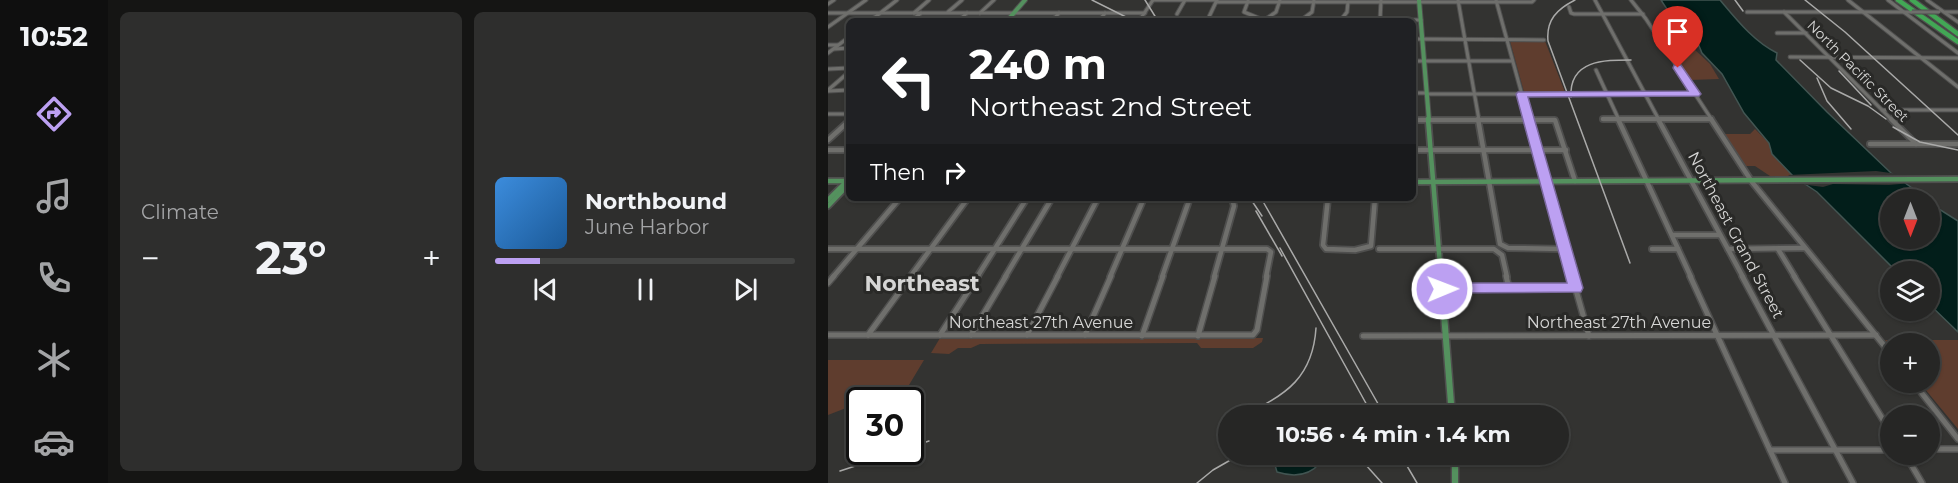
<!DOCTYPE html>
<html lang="en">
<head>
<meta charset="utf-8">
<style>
  :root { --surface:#262625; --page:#2e2e2d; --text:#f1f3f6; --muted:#a4a5a7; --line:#424342; --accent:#bca0f2 }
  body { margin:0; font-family:Montserrat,sans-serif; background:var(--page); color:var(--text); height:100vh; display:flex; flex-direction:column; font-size:22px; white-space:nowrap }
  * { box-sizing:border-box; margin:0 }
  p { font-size:20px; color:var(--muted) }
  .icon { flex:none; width:33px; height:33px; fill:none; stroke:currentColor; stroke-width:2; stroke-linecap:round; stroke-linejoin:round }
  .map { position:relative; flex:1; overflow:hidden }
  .panel { display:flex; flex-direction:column; gap:12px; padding:12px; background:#151514; width:720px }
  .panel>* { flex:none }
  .banner { position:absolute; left:18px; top:18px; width:570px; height:183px; border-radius:9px; box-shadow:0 2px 4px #0004,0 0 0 2px var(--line); background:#202124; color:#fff; overflow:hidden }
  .needle { width:39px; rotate:180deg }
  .controls { position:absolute; left:1052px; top:189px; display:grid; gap:12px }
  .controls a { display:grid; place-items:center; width:60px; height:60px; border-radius:50%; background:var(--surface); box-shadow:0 2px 4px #0004,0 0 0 2px var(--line); font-size:30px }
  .speed { position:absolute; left:18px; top:387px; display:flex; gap:12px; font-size:30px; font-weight:700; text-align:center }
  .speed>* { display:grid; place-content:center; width:78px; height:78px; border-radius:50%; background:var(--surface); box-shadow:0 2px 4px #0004,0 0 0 2px var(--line); line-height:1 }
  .speed .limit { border:3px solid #111; border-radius:9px; background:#fff; color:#111 }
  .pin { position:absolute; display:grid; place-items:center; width:51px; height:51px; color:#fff; margin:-62px -26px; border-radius:50% 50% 50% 0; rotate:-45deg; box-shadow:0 0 6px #0007 }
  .pin .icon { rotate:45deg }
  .me { position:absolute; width:66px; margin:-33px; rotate:89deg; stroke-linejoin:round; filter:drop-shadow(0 0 4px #0008) }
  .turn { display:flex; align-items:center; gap:21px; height:126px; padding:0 24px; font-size:27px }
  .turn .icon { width:78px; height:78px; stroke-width:2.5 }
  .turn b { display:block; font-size:42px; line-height:51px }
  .then { display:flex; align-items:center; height:57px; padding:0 24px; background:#0003; gap:12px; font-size:22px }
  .big { font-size:45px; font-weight:700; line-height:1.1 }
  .panel .widget { flex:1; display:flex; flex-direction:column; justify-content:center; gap:9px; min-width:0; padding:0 21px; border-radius:9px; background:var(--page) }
  .song { display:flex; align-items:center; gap:18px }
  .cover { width:72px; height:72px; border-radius:9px; background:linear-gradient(135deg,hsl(210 70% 55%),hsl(210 70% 35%)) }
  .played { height:6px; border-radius:3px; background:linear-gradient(90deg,var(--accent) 15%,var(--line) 15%) }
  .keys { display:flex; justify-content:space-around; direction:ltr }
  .heat { display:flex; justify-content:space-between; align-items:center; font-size:33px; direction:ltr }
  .panel .tiles { flex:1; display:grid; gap:12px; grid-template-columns:repeat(2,1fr) }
  .trip { position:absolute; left:390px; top:405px; width:351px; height:60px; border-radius:30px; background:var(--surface); box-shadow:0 2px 4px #0004,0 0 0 2px var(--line); font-weight:700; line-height:60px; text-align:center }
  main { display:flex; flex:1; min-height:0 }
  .tab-bar { display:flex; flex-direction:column; width:108px; justify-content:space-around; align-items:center; background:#0f0f0f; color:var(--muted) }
  .tab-bar .icon { width:42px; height:42px }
  .tab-bar .current { color:var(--accent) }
  .tab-bar b { font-size:27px; color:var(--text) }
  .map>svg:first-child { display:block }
  .green { fill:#5f3d2e }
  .water { fill:#021e1a; stroke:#425552; stroke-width:1.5 }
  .pier { fill:#333331 }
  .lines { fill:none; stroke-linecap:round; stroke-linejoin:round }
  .minor-far2-casing { stroke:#4f4f4e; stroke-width:5 }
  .minor-far1-casing { stroke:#4f4f4e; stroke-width:8 }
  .minor-casing { stroke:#4f4f4e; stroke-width:8 }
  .major-far2-casing { stroke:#4f4f4e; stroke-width:6 }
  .major-far1-casing { stroke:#4f4f4e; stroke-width:8 }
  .major-casing { stroke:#4f4f4e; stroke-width:9 }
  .highway-casing { stroke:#4f4f4e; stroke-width:7 }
  .minor-far2 { stroke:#6f6f6c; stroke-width:3 }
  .minor-far1 { stroke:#6f6f6c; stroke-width:4.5 }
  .minor { stroke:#6f6f6c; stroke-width:5 }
  .major-far2 { stroke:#54915e; stroke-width:4 }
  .major-far1 { stroke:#54915e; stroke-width:4.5 }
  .major { stroke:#54915e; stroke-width:6 }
  .highway { stroke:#42a755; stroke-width:4.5 }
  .rail { stroke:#aaaaa9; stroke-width:1.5 }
  .minor-bridge-casing { stroke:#4f4f4e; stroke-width:5; stroke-linecap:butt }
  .minor-bridge { stroke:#6f6f6c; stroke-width:3 }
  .route { fill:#bca0f2; stroke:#7a689d; stroke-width:1.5 }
  .labels { text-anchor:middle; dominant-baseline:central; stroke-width:6; stroke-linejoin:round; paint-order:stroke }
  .far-street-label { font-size:14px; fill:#d6d6d5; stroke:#292927 }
  .street-label { font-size:16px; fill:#d6d6d5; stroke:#292927 }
  .district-label { font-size:22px; font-weight:bold; fill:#d6d6d5; stroke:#292927 }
</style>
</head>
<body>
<main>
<nav class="tab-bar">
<b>10:52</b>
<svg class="icon current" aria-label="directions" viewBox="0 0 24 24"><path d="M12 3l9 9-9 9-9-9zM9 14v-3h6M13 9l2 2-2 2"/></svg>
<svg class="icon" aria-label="music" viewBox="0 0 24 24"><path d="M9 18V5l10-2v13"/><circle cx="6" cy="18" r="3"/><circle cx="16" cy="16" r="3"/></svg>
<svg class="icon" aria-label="phone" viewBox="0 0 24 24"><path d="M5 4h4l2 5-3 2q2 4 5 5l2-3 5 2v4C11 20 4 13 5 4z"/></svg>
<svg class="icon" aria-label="climate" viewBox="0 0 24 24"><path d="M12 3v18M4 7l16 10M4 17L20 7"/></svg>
<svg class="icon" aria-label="car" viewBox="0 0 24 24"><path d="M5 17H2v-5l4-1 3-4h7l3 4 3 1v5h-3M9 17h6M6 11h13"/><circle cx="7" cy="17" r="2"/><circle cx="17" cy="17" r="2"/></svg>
</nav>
<section class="panel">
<div class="tiles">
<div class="widget"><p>Climate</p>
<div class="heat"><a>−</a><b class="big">23°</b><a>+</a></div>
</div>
<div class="widget">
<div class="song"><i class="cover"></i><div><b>Northbound</b><p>June Harbor</p></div></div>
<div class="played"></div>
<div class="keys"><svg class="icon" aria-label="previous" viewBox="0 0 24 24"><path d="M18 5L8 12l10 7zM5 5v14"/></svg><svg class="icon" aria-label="pause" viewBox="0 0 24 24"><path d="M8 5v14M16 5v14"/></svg><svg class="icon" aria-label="next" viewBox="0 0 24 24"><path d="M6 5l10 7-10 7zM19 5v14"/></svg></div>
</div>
</div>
</section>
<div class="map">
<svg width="1130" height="483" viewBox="0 0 1130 483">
  <rect width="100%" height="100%" fill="#333331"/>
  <!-- green -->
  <g class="green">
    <polygon points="682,41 717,41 737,92 696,92"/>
    <polygon points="865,48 882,64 891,79 862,80 841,49"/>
    <polygon points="927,129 941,143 944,154 965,176 942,176 927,166 918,166 896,134 922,134"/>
    <polygon points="112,338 435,338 434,342 425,348 373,348 369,343 152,344 143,348 130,348 121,354 103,353"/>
    <polygon points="1057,340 1130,340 1130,429 1092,383 1101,382 1101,344 1062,344 1062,346"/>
    <polygon points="0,360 96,360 81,385 39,400 32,400 31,403 0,415"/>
  </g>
  <!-- water -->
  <g class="water">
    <path d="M 833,0 L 892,0 C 908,19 926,42 949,53 L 948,60 L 999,112 L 1063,173 L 1101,200 L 1062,200 L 1062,238 L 1101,238 L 1101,200 L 1106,206 L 1130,221 L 1130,332 L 1101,304 L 1101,272 L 1068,271 L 989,192 L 965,176 L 944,154 L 941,143 L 916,113 L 894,74 L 874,53 L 869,41 L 848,23 Z"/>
    <path d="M 461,454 L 491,457 L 492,463 C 481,476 465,477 449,472 L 447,465 L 450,459 Z"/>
  </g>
  <!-- pier -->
  <polygon class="pier" points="1048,171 1070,174 1084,183 1061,185 1005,184 995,187 972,184 960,175"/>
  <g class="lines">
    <defs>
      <g id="minor-far2">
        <polyline points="325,0 389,0"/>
        <polyline points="630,0 651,120"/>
        <polyline points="668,0 701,120"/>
        <polyline points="767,0 831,120"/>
        <polyline points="803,0 818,19 884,120"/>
        <polyline points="1020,0 1130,87"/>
        <polyline points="1060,0 1130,53"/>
        <polyline points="1099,0 1130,22"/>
        <polyline points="420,1 416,12 433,19"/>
        <polyline points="388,2 518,2"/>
        <polyline points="521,2 704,2 706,0"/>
        <polyline points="0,4 6,0"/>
        <polyline points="741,7 743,13 746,14 815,14"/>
        <polyline points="120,12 134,0"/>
        <polyline points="919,12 1084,12"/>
        <polyline points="956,12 1064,120"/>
        <polyline points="1117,12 1130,12"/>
        <polyline points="0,13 317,13"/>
        <polyline points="86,13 101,0"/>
        <polyline points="152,13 166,0"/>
        <polyline points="349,14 357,0"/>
        <polyline points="512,20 593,20"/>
        <polyline points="42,21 69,0"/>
        <polyline points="83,21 93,13"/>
        <polyline points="130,21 139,13"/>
        <polyline points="224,21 231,13"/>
        <polyline points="271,21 277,13"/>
        <polyline points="311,21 325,0"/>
        <polyline points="379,21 436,21"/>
        <polyline points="379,21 389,0"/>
        <polyline points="435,21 448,12 452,0"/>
        <polyline points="472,21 484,12 486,0"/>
        <polyline points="512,21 519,12 520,2"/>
        <polyline points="552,21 553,0"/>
        <polyline points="0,27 38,0"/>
        <polyline points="949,33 978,33"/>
        <polyline points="585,39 716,40"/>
        <polyline points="0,45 10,45"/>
        <polyline points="6,49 21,48"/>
        <polyline points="0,53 21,37"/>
        <polyline points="962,57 1130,58"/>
        <polyline points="585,61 684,61"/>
        <polyline points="0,69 21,68"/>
        <polyline points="768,70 791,120"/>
        <polyline points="0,90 21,72"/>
        <polyline points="0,91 21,90"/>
        <polyline points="585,93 598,93"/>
        <polyline points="598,94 867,94"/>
        <polyline points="1054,110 1130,110"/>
        <polyline points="0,114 21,114"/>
        <polyline points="775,119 883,119"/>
        <polyline points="585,120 727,120"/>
      </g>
      <g id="minor-far1">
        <polyline points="650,119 672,244 680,248 736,249"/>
        <polyline points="701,119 745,277"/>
        <polyline points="775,119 883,119"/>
        <polyline points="790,119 863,277"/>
        <polyline points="830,119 915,277"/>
        <polyline points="883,119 924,182 1001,277"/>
        <polyline points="1063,119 1088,144"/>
        <polyline points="585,120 727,120 747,181"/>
        <polyline points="0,140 21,121"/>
        <polyline points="1042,144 1130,144"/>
        <polyline points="0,150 21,150"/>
        <polyline points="585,150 738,150"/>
        <polyline points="500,198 495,245 498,249 527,250 543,246 547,198"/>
        <polyline points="844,235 892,235"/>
        <polyline points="0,249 439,249 443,252 438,277"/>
        <polyline points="551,249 666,249 674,255 679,277"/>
        <polyline points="824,249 850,249"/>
        <polyline points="900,249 977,248"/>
        <polyline points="950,249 967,277"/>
        <polyline points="5,277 72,198"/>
        <polyline points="82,277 140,198"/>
        <polyline points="149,277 199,198"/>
        <polyline points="177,277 224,198"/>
        <polyline points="229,277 270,198"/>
        <polyline points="282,277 316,198"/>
        <polyline points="334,277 362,198"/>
        <polyline points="386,277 406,206 404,198"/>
      </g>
      <g id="minor">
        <polyline points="678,276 681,288"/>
        <polyline points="744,276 761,336"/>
        <polyline points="862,276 957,483"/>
        <polyline points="914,276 1025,483"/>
        <polyline points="966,276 1062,431"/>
        <polyline points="1000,276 1062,353"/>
        <polyline points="0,283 6,276"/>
        <polyline points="614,289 747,288"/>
        <polyline points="0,335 425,335 429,330 439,276"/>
        <polyline points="40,335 83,276"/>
        <polyline points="112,335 150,276"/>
        <polyline points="143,335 178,276"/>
        <polyline points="199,335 230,276"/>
        <polyline points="257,335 283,276"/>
        <polyline points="314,336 335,276"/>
        <polyline points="370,336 387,276"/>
        <polyline points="535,336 1048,335"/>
        <polyline points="1085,382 1130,439"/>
        <polyline points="1101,449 1130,449"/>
        <polyline points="942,450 1062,450"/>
        <polyline points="1077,454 1094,483"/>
      </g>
      <g id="major-far2">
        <polyline points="591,0 601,120"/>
        <polyline points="179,21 197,0"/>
      </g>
      <g id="major-far1">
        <polyline points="600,119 613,277"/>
        <polyline points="0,181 19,181"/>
        <polyline points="585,182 1130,179"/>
        <polyline points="0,200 21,179"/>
        <polyline points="0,206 21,184"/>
      </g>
      <g id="major">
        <polyline points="613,276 624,416"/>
        <polyline points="627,454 627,483"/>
      </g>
      <g id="highway">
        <polyline points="1070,0 1130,42"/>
        <polyline points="1084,0 1130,34"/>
      </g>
    </defs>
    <!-- minor-far2 casing -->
    <use href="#minor-far2" class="minor-far2-casing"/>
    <!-- minor-far1 casing -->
    <use href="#minor-far1" class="minor-far1-casing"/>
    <!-- minor casing -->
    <use href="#minor" class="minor-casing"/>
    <!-- major-far2 casing -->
    <use href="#major-far2" class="major-far2-casing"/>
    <!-- major-far1 casing -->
    <use href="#major-far1" class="major-far1-casing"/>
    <!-- major casing -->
    <use href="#major" class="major-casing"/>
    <!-- highway casing -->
    <use href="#highway" class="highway-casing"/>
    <!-- minor-far2 -->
    <use href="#minor-far2" class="minor-far2"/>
    <!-- minor-far1 -->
    <use href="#minor-far1" class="minor-far1"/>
    <!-- minor -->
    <use href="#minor" class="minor"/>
    <!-- major-far2 -->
    <use href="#major-far2" class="major-far2"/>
    <!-- major-far1 -->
    <use href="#major-far1" class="major-far1"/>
    <!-- major -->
    <use href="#major" class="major"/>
    <!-- highway -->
    <use href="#highway" class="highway"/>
    <!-- rail -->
    <g class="rail">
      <polyline points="264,0 306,21"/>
      <polyline points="317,0 330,21"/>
      <path d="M 747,0 C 729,9 718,20 720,41 L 802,263"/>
      <polyline points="907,0 915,11"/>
      <polyline points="977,0 1017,32 1130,135"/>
      <polyline points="972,60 1003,88 1040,106 1058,119"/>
      <polyline points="1011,71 1043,105"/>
      <polyline points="989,78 999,101 1023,129"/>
      <path d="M 743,97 C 741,60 776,60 803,60"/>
      <polyline points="1065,127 1092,142 1130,150"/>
      <polyline points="422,198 434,216"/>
      <polyline points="433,198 557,416"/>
      <polyline points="428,211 454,256"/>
      <polyline points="452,248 545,416"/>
      <path d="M 418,414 C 459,395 485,376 488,328"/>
      <polyline points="82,447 101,441"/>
      <polyline points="528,454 554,483"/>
      <polyline points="572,454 589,483"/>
      <polyline points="12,471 70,452"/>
      <polyline points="369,483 385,470 413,454"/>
    </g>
    <defs>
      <polyline id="minor-bridge" points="1084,12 1111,12"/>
    </defs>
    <!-- minor-bridge casing -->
    <use href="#minor-bridge" class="minor-bridge-casing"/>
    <!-- minor-bridge -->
    <use href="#minor-bridge" class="minor-bridge"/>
  </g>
  <!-- route -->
  <polygon class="route" points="846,65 853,65 873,94 871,96 700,97 755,288 753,292 609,293 607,289 609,285 614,283 739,283 688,94 690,92 860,91 845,68"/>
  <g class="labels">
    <!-- far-street labels -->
    <g class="far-street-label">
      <text transform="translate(1030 71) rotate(45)">North Pacific Street</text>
    </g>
    <!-- street labels -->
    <g class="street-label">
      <text transform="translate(908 235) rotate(62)">Northeast Grand Street</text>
      <text x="213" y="322">Northeast 27th Avenue</text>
      <text x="791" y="322">Northeast 27th Avenue</text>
    </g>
    <!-- district labels -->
    <g class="district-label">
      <text x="94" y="283">Northeast</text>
    </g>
  </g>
</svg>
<div class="controls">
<a><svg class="needle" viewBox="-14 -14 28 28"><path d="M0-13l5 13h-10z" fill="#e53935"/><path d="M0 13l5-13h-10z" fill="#a4a5a7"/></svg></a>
<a><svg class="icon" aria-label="layers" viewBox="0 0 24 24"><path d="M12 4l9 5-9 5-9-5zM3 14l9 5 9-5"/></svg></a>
<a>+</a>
<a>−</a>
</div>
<div class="speed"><div class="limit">30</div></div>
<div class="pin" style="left:850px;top:68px;background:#d93025"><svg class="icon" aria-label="arrive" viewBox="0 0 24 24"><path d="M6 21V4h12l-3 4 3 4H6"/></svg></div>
<svg class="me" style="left:614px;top:289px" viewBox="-20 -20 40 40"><circle r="17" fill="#bca0f2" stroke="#fff" stroke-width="3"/><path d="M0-11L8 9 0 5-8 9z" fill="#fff"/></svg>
<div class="trip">10:56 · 4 min · 1.4 km</div>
<div class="banner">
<div class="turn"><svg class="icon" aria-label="left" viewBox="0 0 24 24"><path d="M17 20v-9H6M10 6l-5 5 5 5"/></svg><div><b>240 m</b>Northeast 2nd Street</div></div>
<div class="then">Then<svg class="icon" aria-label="right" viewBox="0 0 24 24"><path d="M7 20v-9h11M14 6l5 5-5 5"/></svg></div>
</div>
</div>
</main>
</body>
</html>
